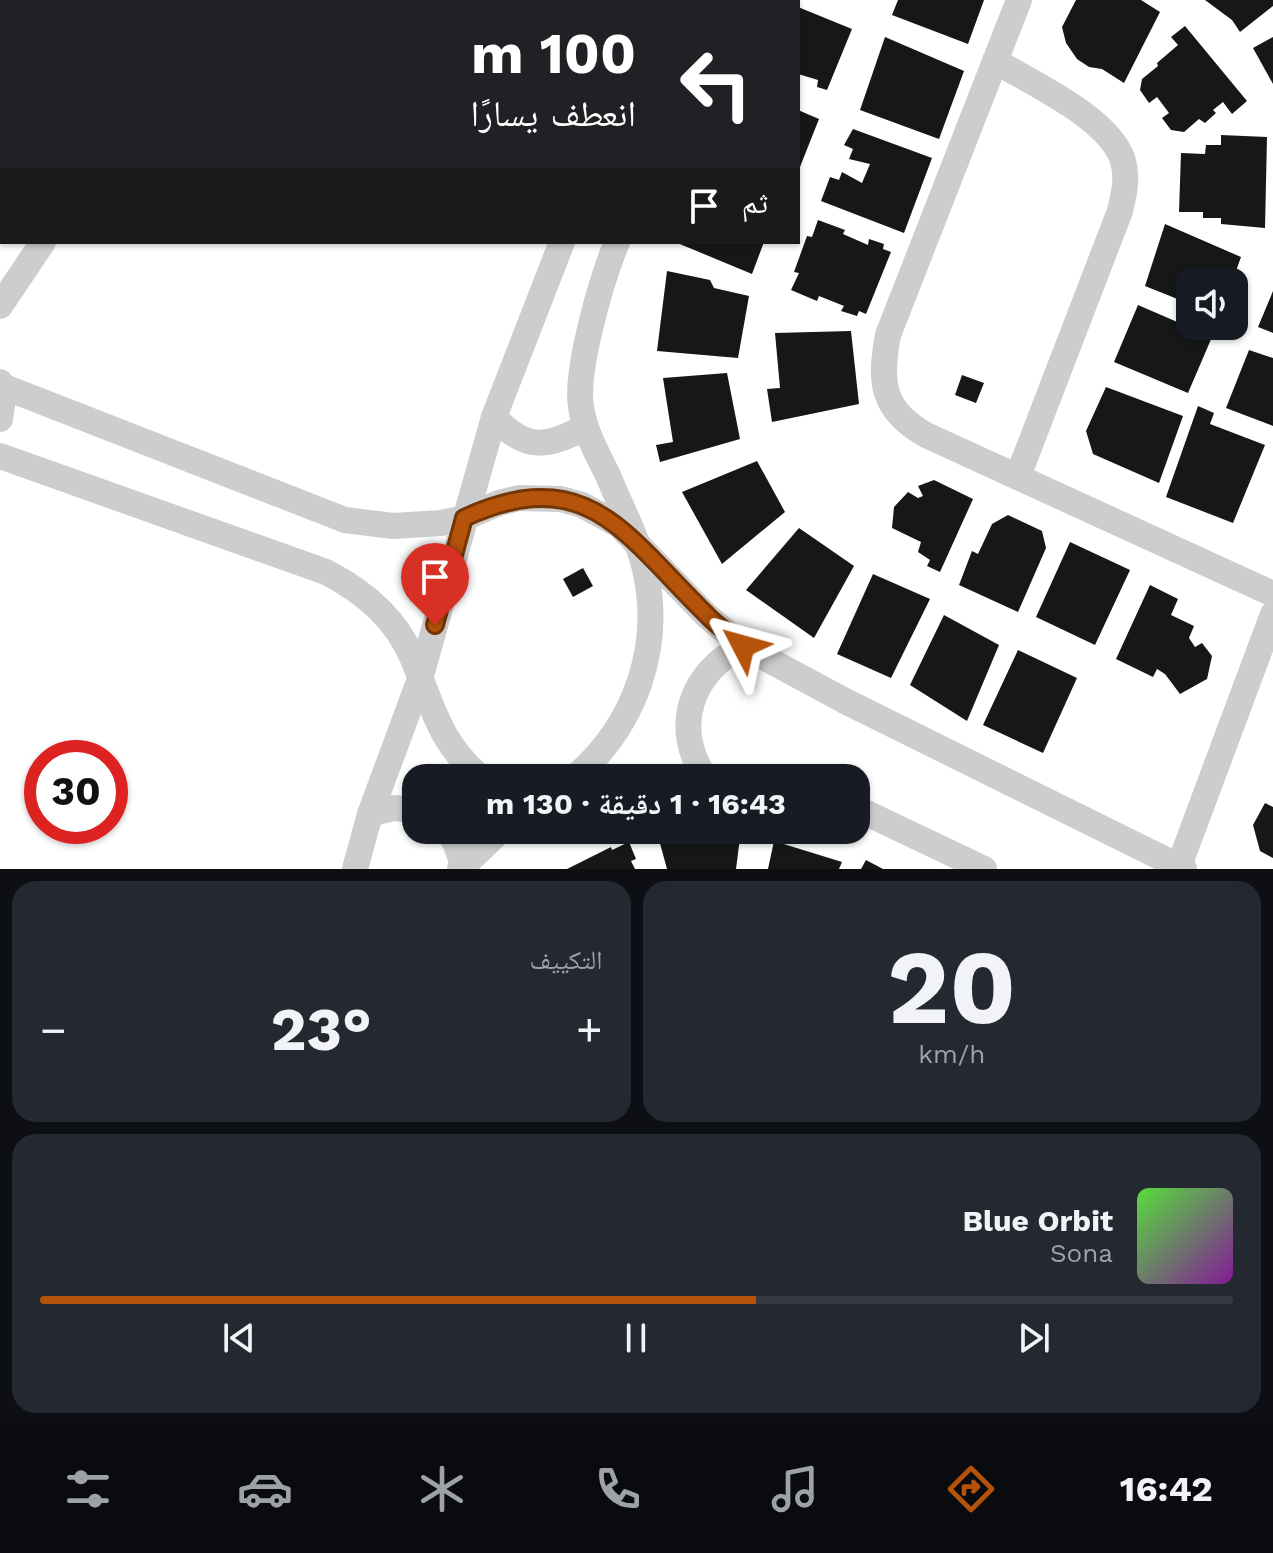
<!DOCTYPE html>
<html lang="ar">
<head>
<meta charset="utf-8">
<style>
  :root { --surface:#171b24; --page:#242831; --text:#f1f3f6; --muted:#9ea1a6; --line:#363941; --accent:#b45309 }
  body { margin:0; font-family:"Work Sans","Noto Naskh Arabic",sans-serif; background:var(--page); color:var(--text); direction:rtl; height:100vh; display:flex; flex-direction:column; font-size:30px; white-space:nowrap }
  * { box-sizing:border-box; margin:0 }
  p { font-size:26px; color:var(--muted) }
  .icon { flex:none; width:44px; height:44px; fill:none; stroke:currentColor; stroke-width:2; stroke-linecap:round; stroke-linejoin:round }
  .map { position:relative; height:869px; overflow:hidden; direction:ltr }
  .side { display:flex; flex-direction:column; gap:12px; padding:12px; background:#0d0f14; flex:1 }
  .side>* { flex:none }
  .hud { position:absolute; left:0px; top:0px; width:800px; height:244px; box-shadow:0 2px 6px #0004; direction:rtl; background:#202124; color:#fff; overflow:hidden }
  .controls { position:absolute; left:1176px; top:268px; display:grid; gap:16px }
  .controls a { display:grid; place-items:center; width:72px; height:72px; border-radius:16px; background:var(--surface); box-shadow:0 2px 6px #0004; font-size:40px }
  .speed { position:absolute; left:24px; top:740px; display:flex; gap:16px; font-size:40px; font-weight:700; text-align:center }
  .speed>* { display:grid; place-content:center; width:104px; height:104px; border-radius:50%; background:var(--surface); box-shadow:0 2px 6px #0004; line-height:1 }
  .speed .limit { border:12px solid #d22; background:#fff; color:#111 }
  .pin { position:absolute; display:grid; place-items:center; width:68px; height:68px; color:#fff; margin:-82px -34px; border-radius:50% 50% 50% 0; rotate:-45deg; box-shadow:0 0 8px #0007 }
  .pin .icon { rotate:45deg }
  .me { position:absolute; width:88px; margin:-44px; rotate:309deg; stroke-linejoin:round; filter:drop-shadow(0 0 6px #0008) }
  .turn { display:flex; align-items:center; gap:28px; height:168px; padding:0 32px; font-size:36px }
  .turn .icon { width:104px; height:104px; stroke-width:2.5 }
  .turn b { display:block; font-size:56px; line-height:68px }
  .then { display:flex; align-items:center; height:76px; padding:0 32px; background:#0003; gap:16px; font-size:30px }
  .big { font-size:60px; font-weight:700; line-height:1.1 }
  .side .widget { flex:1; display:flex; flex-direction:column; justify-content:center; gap:12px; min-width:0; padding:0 28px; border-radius:24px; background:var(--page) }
  .side .dial { align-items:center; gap:0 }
  .dial b { font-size:104px; line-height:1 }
  .song { display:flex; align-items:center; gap:24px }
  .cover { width:96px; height:96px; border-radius:12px; background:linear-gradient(135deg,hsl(110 70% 55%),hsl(290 70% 35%)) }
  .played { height:8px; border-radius:4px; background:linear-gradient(90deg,var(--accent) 60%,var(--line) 60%) }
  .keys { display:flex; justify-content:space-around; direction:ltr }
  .heat { display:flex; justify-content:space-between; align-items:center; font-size:44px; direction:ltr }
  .side .tiles { flex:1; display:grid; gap:12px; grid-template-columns:1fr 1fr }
  .widget:last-child { grid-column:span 2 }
  .trip { position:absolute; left:402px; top:764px; width:468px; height:80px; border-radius:24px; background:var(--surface); box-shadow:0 2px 6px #0004; font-weight:700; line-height:80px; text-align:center; direction:rtl }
  .menu { display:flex; height:128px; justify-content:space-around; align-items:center; background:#090b0e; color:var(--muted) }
  .menu .icon { width:56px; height:56px }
  .menu .selected { color:var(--accent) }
  .menu b { font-size:36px; color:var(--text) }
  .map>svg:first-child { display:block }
  .building { fill:#171717 }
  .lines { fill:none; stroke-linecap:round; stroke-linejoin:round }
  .minor { stroke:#cdcdcd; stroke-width:26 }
  .route-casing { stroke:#753606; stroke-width:20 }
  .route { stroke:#b45309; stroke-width:14 }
</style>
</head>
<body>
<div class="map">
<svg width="1273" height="869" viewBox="0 0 1273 869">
  <rect width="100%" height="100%" fill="#fff"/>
  <!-- building -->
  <g class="building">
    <polygon points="898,0 984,0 968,44 892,15"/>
    <polygon points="1076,0 1141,0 1160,12 1124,83 1102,69 1089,67 1077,59 1066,43 1062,27"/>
    <polygon points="1205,0 1273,0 1273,6 1240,32 1232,20"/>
    <polygon points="798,7 852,29 827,90 817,87 818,80 798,74"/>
    <polygon points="1185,26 1247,101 1232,114 1223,102 1213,110 1216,113 1205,123 1199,119 1184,132 1171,130 1162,118 1169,113 1157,97 1149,103 1140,90 1142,79 1158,66 1157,63 1178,45 1171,37"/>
    <polygon points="885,37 964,71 939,139 860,110"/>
    <polygon points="1273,37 1273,84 1253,48"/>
    <polygon points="798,110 819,119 798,172"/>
    <polygon points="853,129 932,158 904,233 821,201 830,177 839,180 842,172 862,183 870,164 849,159 853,149 844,145"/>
    <polygon points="1221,135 1267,137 1265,228 1221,224 1221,218 1203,218 1203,212 1179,212 1181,153 1205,154 1206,145 1221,145"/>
    <polygon points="818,220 845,230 843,234 868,245 869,239 884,244 883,249 891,252 866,314 859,311 857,316 841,311 844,306 819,296 817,301 791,290 799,273 794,272 807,236 812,237"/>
    <polygon points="1165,224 1241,257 1232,282 1190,282 1190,304 1145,286"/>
    <polygon points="675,242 764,242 752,274"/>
    <polygon points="667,271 710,280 714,288 749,296 738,358 657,351"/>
    <polygon points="1273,291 1273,333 1258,327"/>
    <polygon points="1138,305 1212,337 1188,393 1114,362"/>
    <polygon points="851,331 859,404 772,422 767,389 780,388 775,333"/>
    <polygon points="1249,350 1273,358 1273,426 1226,408"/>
    <polygon points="727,373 740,439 660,462 656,445 673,442 663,378"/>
    <polygon points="962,375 984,383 976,403 955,395"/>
    <polygon points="1106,387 1183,416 1159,483 1093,454 1086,431"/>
    <polygon points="1198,406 1214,413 1210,424 1265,445 1233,523 1166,497"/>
    <polygon points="757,461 785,512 722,564 682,492"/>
    <polygon points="934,480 973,499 940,572 927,566 930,560 918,552 921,542 892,528 894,507 908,492 918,498 923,496 918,486"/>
    <polygon points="1008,515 1042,531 1046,548 1018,612 959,585 972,551 978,554 992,524"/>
    <polygon points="799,528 854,566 814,638 746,590"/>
    <polygon points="1070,542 1130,570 1095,645 1036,617"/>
    <polygon points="583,568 593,586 573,597 563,579"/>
    <polygon points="873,574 930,599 891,678 837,654"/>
    <polygon points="1150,585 1178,599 1171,615 1194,626 1189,638 1195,647 1202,643 1212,656 1207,679 1180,694 1165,674 1157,669 1153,677 1116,659"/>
    <polygon points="944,615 999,645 967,721 910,685"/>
    <polygon points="1018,650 1077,678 1043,753 983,725"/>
    <polygon points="1265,803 1273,807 1273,858 1260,851 1253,825"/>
    <polygon points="681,830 692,830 695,840 703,839 706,830 741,830 736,869 667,869 658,836"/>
    <polygon points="774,841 842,862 839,869 768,869"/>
    <polygon points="629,842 636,859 631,861 635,869 567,869 611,847 612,850"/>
    <polygon points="866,860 883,869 861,869"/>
  </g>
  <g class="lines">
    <!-- minor -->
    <g class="minor">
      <path d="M 1019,0 L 888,335 C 879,383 882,410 926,435 L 1273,594"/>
      <polyline points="182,2 183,0"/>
      <polyline points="655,2 656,0"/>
      <polyline points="713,2 714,0"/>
      <path d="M 995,61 C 1032,83 1111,119 1123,161 C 1128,178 1124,194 1120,211 L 1018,476"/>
      <polyline points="0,306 43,242"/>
      <polyline points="0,382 3,400 0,419"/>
      <polyline points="2,386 345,520 393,526 441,523 464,518 499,503 519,498 561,499 582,505 619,525 707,616 743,646 845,701 1184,869"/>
      <path d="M 494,417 C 526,451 547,448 585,427"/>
      <path d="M 0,456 L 326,572 C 363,591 395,617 412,657 C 433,706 438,741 481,778"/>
      <path d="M 574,778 C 636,725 664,645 644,565 C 637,536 621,508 610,480 C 599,456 585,434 581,407 C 575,370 602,278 617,242"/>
      <path d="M 705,778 C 672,727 690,673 743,646"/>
      <polyline points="856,808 984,869"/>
      <polyline points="370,814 394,808 416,810"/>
      <polyline points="447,830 455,842 463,865"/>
      <polyline points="1179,866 1273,614"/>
      <polyline points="355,869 370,814 420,679 494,417 562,242"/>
      <polyline points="460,869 501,830"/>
    </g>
  </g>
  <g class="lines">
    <defs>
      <path id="route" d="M 435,625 L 464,518 C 588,461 626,536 706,614 C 717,626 731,635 743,646"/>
    </defs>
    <!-- route casing -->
    <use href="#route" class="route-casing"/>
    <!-- route -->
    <use href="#route" class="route"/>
  </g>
</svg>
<div class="controls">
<a><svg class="icon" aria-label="sound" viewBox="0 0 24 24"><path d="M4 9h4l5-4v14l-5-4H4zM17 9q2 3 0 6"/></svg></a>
</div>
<div class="speed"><div class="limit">30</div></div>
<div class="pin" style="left:435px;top:625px;background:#d93025"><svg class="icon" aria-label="arrive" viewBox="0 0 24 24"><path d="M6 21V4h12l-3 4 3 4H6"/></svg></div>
<svg class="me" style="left:743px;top:646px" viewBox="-20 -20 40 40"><path d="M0-17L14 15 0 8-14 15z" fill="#b45309" stroke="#fff" stroke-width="4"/></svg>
<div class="trip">16:43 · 1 دقيقة · 130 m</div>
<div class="hud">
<div class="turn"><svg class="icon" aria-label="left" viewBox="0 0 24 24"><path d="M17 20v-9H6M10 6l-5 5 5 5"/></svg><div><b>100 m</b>انعطف يسارًا</div></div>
<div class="then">ثم<svg class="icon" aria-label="arrive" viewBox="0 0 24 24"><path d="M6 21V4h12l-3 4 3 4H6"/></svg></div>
</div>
</div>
<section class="side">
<div class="tiles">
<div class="widget dial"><b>20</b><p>km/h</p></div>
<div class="widget"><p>التكييف</p>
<div class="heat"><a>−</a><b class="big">23°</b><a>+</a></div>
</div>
<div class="widget">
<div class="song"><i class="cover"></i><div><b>Blue Orbit</b><p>Sona</p></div></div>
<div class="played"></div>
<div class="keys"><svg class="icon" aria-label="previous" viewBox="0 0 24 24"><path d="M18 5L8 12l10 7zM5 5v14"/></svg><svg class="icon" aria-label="pause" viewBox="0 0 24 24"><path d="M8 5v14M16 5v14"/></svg><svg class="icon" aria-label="next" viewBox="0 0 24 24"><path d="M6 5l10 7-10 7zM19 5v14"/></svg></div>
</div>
</div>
</section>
<nav class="menu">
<b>16:42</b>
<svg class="icon selected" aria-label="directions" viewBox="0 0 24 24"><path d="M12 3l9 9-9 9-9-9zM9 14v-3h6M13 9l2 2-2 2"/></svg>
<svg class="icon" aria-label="music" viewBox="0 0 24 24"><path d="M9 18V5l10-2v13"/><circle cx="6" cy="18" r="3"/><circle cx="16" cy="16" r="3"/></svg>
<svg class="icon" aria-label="phone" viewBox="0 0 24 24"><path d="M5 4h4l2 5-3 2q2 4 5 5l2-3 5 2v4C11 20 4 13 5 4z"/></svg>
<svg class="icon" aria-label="climate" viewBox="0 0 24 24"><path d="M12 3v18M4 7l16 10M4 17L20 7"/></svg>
<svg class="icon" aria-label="car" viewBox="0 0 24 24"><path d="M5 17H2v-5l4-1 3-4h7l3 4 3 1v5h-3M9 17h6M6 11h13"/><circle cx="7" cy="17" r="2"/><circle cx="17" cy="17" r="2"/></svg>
<svg class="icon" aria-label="filters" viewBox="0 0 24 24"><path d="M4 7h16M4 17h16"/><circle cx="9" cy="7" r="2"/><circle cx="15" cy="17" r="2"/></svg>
</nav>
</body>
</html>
